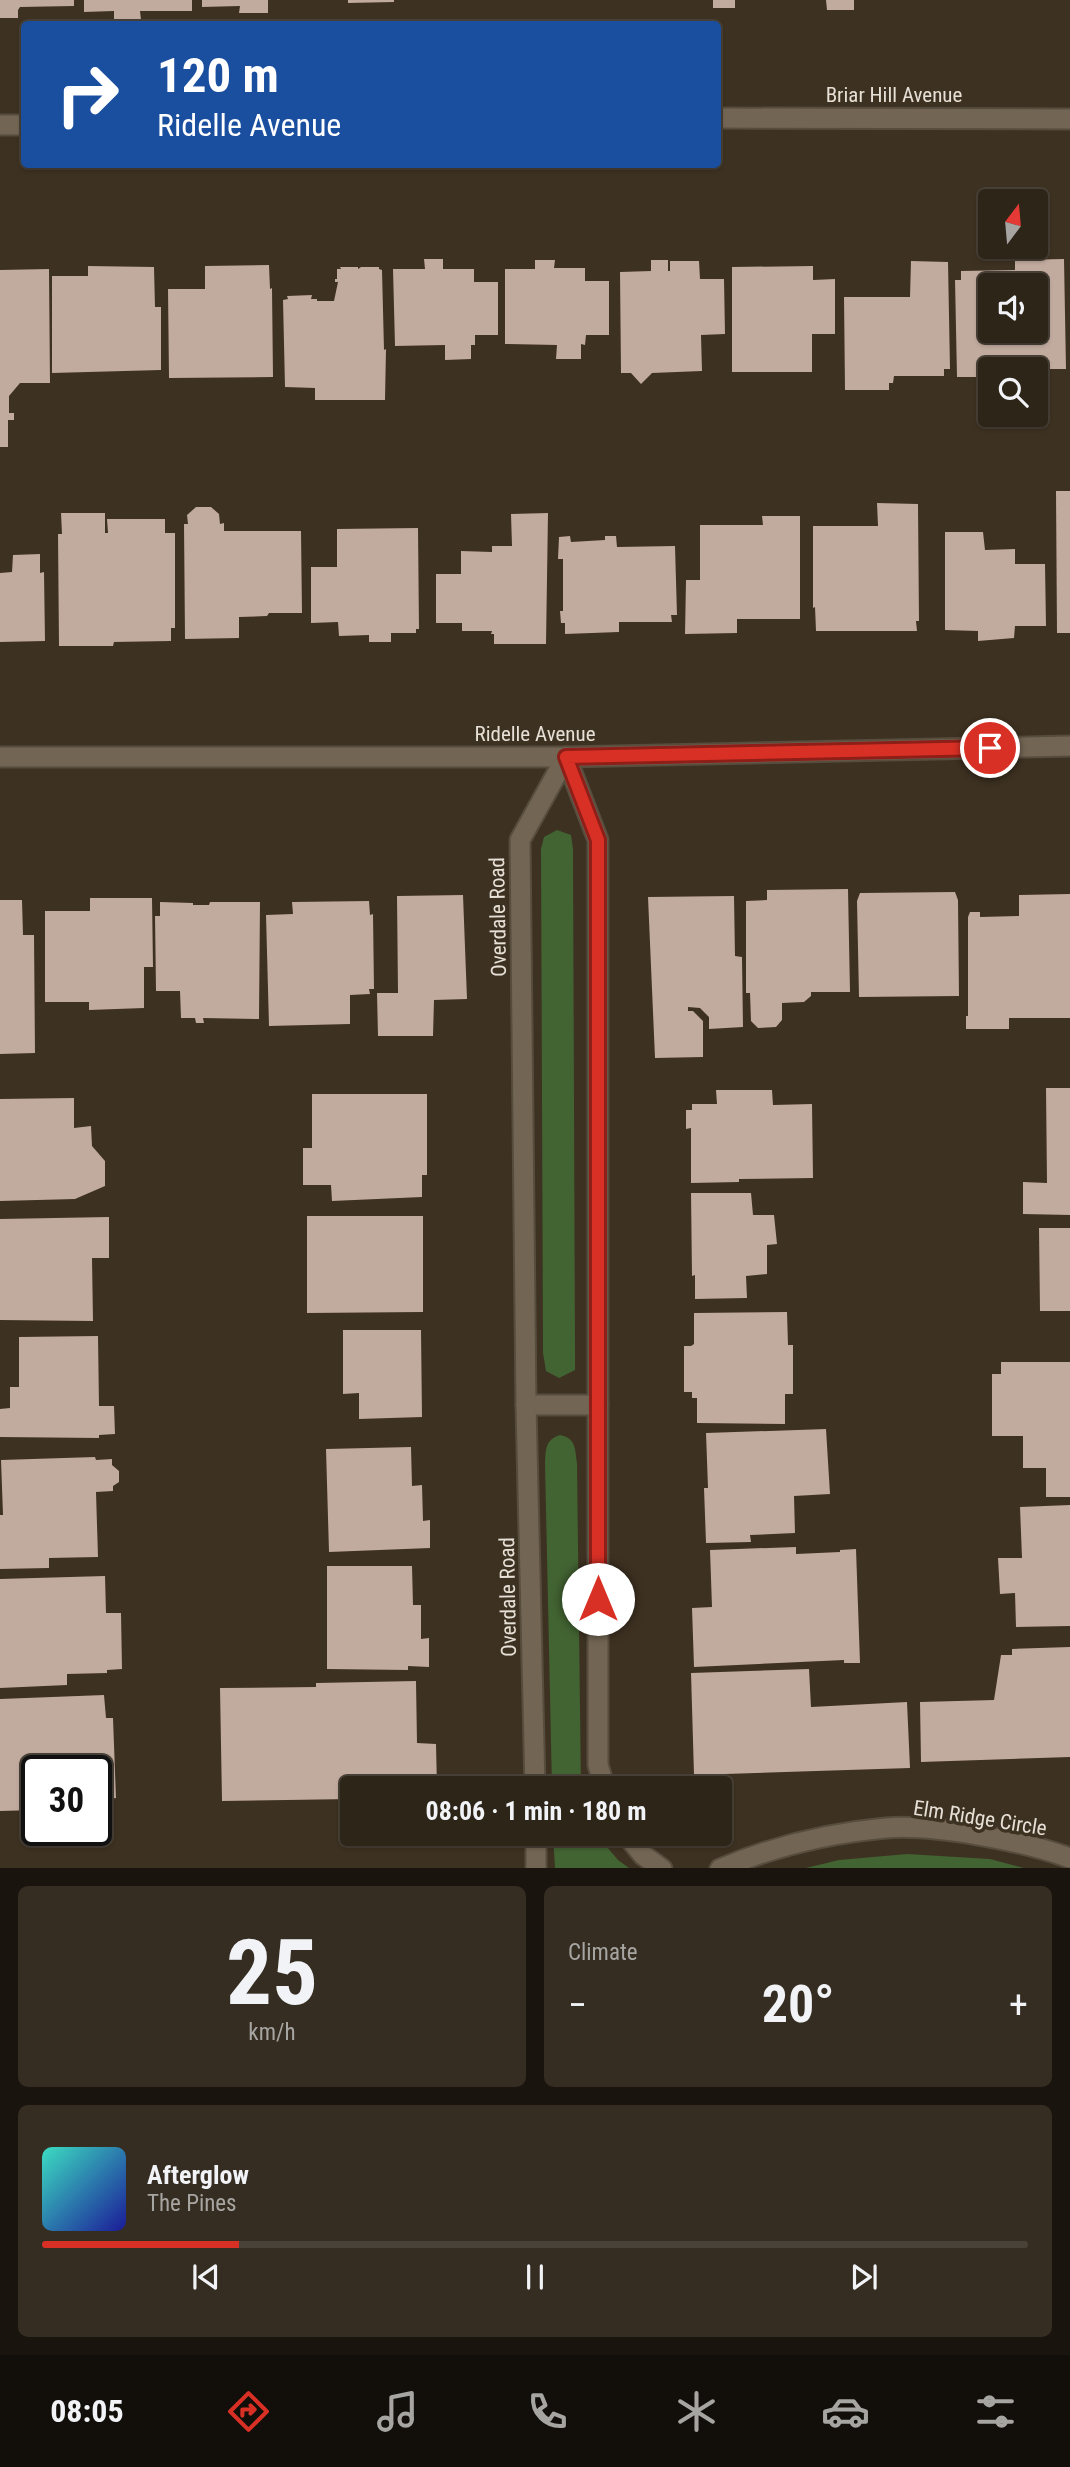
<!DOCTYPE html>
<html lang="en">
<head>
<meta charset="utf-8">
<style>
  :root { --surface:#2e2519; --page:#362d22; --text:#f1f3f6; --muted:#a7a5a2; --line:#494238; --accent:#d93025 }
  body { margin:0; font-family:"Roboto Condensed",sans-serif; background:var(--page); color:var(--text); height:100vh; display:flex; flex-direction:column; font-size:26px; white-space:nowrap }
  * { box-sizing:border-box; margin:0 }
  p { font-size:23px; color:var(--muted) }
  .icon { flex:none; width:38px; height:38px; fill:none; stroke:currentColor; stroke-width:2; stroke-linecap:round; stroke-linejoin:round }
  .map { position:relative; height:1868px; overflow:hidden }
  .sheet { display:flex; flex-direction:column; gap:18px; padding:18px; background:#19140e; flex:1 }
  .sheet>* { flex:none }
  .guide { position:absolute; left:21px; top:21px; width:700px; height:147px; border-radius:7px; box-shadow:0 2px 5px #0004,0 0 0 2px var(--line); background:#1a4fa0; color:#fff; overflow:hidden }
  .needle { width:46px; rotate:16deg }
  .tools { position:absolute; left:978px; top:189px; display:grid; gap:14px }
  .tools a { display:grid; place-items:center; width:70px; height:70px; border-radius:7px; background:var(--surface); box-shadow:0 2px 5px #0004,0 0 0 2px var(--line); font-size:35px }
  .speed { position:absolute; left:21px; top:1755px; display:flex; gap:14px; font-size:35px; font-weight:700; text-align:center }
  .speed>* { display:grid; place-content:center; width:91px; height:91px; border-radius:50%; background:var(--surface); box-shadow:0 2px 5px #0004,0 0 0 2px var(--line); line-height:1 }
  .speed .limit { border:4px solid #111; border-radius:10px; background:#fff; color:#111 }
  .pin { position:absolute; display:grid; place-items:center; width:60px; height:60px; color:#fff; margin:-30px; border:4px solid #fff; border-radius:50%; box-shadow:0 2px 7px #0007 }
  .me { position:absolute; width:77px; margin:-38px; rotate:0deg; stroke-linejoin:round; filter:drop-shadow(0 0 5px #0008) }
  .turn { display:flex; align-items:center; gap:24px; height:147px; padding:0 21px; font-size:32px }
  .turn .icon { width:91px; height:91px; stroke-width:2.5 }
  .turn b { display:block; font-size:49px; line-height:60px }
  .big { font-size:52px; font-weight:700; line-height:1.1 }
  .sheet .widget { flex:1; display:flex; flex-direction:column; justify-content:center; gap:10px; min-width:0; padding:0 24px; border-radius:10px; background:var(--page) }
  .sheet .dial { align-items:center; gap:0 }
  .dial b { font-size:91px; line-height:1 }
  .song { display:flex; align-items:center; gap:21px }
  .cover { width:84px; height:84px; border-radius:10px; background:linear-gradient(135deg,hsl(170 70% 55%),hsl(240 70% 35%)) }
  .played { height:7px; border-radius:4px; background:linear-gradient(90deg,var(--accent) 20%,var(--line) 20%) }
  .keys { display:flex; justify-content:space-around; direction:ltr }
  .heat { display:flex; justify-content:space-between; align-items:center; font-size:38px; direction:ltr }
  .sheet .tiles { flex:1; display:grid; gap:18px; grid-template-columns:1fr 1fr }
  .widget:last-child { grid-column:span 2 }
  .trip { position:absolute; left:340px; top:1776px; width:392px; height:70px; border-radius:7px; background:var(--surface); box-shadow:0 2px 5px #0004,0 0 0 2px var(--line); font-weight:700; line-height:70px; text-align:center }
  .menu { display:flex; height:112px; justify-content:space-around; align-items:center; background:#120f0a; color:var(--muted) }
  .menu .icon { width:49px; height:49px }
  .menu .selected { color:var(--accent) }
  .menu b { font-size:32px; color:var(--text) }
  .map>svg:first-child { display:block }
  .green { fill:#426332 }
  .building { fill:#c1aa9e; fill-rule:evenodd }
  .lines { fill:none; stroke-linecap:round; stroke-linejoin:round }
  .minor-casing { stroke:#574d3e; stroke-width:23 }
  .minor { stroke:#726553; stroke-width:19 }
  .route-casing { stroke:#8d1f18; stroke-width:18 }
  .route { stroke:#d93025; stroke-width:12 }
  .labels { text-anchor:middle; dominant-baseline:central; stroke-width:7; stroke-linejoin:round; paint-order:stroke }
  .street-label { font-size:21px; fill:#e7e0d6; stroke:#3d3121 }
</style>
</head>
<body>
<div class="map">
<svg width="1070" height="1869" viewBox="0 0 1070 1869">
  <rect width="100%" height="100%" fill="#3d3121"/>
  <!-- green -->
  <g class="green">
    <polygon points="557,830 571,835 573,849 575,1354 575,1370 559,1378 546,1371 543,1353 541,849 544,837"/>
    <path d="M 560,1435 C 576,1438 575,1449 577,1463 L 581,1788 L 552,1788 L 545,1463 C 546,1449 545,1440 560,1435 Z"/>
    <polygon points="553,1834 596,1834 618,1860 629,1868 555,1868"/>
    <polygon points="907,1854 990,1859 1024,1868 806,1868 839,1860"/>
  </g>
  <!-- building -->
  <g class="building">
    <polygon points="0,0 74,0 74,6 20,7 18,10 18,18 0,18"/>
    <polygon points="84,0 192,0 192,11 140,11 141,20 114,21 114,11 84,12"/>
    <polygon points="202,0 268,0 268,13 239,13 240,6 202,7"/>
    <polygon points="348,0 394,0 394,2 348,3"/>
    <rect x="713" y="0" width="22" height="8"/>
    <polygon points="826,0 854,0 854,10 827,10"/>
    <polygon points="424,259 443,259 443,269 474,269 474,282 498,282 498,335 475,335 475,345 471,345 471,359 445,360 445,345 395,346 393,269 425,269"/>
    <path d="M 1064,259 L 1066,369 L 990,369 L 990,393 L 987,393 L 986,377 L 957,377 L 955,280 L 961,280 L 961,271 L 1015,270 L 1015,260 ZM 990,285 L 1036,285 L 1036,331 L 990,331 Z"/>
    <polygon points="535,260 555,260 554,268 585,268 585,281 609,281 609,335 586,335 585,345 581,344 581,359 556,359 557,345 505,344 505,269 535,269"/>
    <polygon points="651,260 668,260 668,271 670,271 670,261 699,261 700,279 724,279 725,334 701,335 702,371 652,373 641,384 631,373 621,373 620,272 651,271"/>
    <polygon points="911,261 948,262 950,369 944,369 944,376 894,376 893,383 889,383 889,390 845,390 844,297 910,297"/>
    <polygon points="269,265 270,289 272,288 273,377 169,378 168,289 205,289 205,266"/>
    <polygon points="88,266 154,267 155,307 161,307 161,370 52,373 52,276 88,276"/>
    <polygon points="813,266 813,280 835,279 835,334 812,334 812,372 732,372 732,267"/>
    <polygon points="340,267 358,267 358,269 361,267 379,267 379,269 382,270 384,350 386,349 385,400 315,400 315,388 285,387 283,300 288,299 287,296 312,295 311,299 317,299 317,301 334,301 338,282 335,282 335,279 337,279 337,269 341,269"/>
    <polygon points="49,269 50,383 20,383 9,396 9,413 14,413 14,420 8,420 8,447 0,447 0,270"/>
    <polygon points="1056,491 1070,491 1070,633 1057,633"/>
    <polygon points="877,503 918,504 919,621 916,621 917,631 816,631 815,607 813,608 813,526 878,526"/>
    <polygon points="196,507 211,507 219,514 220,524 224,523 224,531 301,531 302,613 269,613 267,616 239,617 239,638 185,639 184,524 188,524 187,515"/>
    <polygon points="61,513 105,513 105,533 108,533 107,519 165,519 165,533 175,533 175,628 171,628 171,641 114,642 113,646 59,646 58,534 62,534"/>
    <polygon points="548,513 546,644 494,644 494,634 491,634 492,631 462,631 462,623 436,623 436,574 461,574 461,551 492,552 492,546 512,546 511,514"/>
    <polygon points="762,516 800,516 800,619 737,619 737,633 685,634 686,580 700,580 700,525 763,525"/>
    <polygon points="418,528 419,629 416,629 416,633 391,633 391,642 369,642 369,635 339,636 338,622 311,623 311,567 337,567 337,529"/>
    <polygon points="945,532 983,532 985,550 1015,549 1015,564 1045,564 1046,626 1015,626 1014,638 978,641 978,631 945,630"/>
    <polygon points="570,536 571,542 605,540 605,536 616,536 617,547 675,546 677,615 671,615 672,622 619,622 619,632 565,634 565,623 561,623 560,611 563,611 563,559 558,559 559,537"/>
    <polygon points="40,554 40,573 44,572 45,641 0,642 0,573 12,572 13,555"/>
    <polygon points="848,889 850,992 811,992 811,996 804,1002 782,1003 782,1020 776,1027 758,1028 751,1021 750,993 746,993 746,901 767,900 767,890"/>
    <polygon points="955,892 958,900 959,996 859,997 857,901 860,893"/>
    <polygon points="1070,894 1070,1018 1009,1018 1009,1029 966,1029 966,1016 968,1016 968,917 970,912 980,912 980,917 1019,916 1019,895"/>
    <polygon points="463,895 467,999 434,1000 433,1036 378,1036 377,993 398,993 397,896"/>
    <polygon points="734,896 735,956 742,957 743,1027 709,1029 709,1017 700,1008 688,1007 688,1011 693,1011 703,1021 703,1057 655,1058 648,897"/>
    <polygon points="90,898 152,898 153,967 144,967 144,1008 89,1010 89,1002 45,1002 45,911 90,911"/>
    <polygon points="0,900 22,900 23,935 34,935 35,1053 0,1054"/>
    <polygon points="369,901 370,915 373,914 374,989 369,989 370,994 350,995 350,1024 269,1026 266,915 293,914 292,902"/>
    <polygon points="160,902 193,903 193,905 209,905 210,902 260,902 259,1019 203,1018 204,1023 196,1023 195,1018 181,1018 180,991 156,991 155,916 160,916"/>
    <polygon points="1046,1088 1070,1088 1070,1215 1023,1214 1023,1182 1047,1183"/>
    <polygon points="716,1090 772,1090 773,1105 812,1104 813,1178 739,1179 739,1182 691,1183 691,1128 686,1129 686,1110 692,1110 692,1104 717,1104"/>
    <polygon points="312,1094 427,1094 427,1175 422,1175 422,1197 332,1201 331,1185 303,1185 303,1148 312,1148"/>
    <polygon points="74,1098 74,1128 91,1126 92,1146 105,1161 105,1186 75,1199 0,1201 0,1099"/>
    <polygon points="691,1193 751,1193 753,1215 774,1215 777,1244 767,1245 767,1274 746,1276 747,1298 695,1299 695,1275 692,1276"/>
    <polygon points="307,1216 423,1216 423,1312 307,1313"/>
    <polygon points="109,1217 109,1258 92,1258 93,1321 0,1320 0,1219"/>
    <polygon points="1039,1228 1070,1228 1070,1311 1040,1311"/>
    <polygon points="787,1312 788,1345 793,1345 793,1394 785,1394 785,1424 697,1423 697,1398 692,1398 692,1392 684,1392 684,1346 691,1346 694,1344 694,1313"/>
    <polygon points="343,1330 421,1330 422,1417 359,1419 359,1393 343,1394"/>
    <polygon points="98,1336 99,1406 114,1406 115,1434 99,1435 99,1438 0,1437 0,1409 10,1408 10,1387 19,1387 19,1337"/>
    <polygon points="1001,1362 1070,1362 1070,1497 1046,1497 1046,1468 1023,1468 1023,1436 992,1436 992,1374 1001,1374"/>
    <polygon points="826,1429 830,1494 794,1496 795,1533 750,1535 751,1542 706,1543 704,1488 708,1488 706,1433"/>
    <polygon points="411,1447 412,1486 422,1485 423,1521 430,1520 430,1548 329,1552 326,1449"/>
    <polygon points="95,1457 96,1460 112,1459 112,1465 119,1471 119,1482 113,1486 113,1491 96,1492 98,1557 49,1558 49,1568 0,1569 0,1515 3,1515 1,1460"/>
    <polygon points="1070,1505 1070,1626 1016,1627 1015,1593 1000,1594 998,1558 1022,1558 1020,1507"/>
    <polygon points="796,1547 796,1554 840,1552 840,1550 856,1549 860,1663 844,1663 844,1660 694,1667 692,1608 712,1607 710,1550"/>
    <polygon points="327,1566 412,1566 413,1605 421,1605 421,1639 429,1638 429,1667 408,1666 408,1670 327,1669"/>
    <polygon points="105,1576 106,1613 121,1613 122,1669 107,1670 107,1673 67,1674 67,1685 0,1688 0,1579"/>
    <polygon points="1070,1647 1070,1757 921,1762 920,1702 994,1700 1001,1655 1012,1655 1012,1649"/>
    <polygon points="809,1669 811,1707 907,1702 910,1768 694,1775 691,1673"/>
    <polygon points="416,1681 417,1743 436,1744 437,1788 352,1788 352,1799 222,1801 220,1688 316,1687 316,1683"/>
    <polygon points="104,1695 106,1718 113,1718 116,1798 107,1799 108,1807 96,1807 96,1771 37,1771 37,1810 0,1811 0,1699"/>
  </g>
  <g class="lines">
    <defs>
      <g id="minor">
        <polyline points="718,118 1070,119"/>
        <polyline points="0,125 24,125"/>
        <polyline points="0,757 566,757 1070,746"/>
        <polyline points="566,757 598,840 598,1765 605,1788"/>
        <polyline points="526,1405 598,1405"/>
        <polyline points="535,1788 526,1405 520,840 566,757"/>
        <polyline points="536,1834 536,1869"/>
        <polyline points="626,1834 643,1855 662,1869"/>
        <path d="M 720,1869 C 772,1847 829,1833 886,1828 C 934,1824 1024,1841 1070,1858"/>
      </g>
    </defs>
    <!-- minor casing -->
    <use href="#minor" class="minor-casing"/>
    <!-- minor -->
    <use href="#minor" class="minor"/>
  </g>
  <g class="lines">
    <defs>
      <polyline id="route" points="598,1599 598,840 566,757 990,748"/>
    </defs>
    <!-- route casing -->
    <use href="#route" class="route-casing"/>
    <!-- route -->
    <use href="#route" class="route"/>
  </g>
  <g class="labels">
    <!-- street labels -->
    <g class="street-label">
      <text x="894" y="95">Briar Hill Avenue</text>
      <text x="535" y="734">Ridelle Avenue</text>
      <text transform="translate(498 917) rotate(-91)">Overdale Road</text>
      <text transform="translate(508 1597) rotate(-91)">Overdale Road</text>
      <text transform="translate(980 1818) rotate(9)">Elm Ridge Circle</text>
    </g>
  </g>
</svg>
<div class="tools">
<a><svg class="needle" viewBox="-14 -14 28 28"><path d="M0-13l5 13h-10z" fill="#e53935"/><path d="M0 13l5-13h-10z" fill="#a7a5a2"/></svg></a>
<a><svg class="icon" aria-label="sound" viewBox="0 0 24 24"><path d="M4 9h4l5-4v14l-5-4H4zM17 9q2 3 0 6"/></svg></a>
<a><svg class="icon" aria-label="search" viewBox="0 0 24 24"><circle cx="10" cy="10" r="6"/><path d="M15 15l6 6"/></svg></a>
</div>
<div class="speed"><div class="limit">30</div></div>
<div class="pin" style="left:990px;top:748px;background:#d93025"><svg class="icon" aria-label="arrive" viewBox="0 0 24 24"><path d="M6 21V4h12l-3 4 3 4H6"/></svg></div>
<svg class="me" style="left:598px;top:1599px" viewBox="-20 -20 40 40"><circle r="19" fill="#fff"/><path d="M0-13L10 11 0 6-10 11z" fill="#d93025"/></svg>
<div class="trip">08:06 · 1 min · 180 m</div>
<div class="guide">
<div class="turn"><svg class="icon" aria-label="right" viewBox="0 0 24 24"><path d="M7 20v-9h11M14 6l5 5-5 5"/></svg><div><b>120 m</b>Ridelle Avenue</div></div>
</div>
</div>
<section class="sheet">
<div class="tiles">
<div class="widget dial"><b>25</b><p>km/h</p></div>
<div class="widget"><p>Climate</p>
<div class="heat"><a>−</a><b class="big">20°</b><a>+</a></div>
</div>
<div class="widget">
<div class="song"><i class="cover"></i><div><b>Afterglow</b><p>The Pines</p></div></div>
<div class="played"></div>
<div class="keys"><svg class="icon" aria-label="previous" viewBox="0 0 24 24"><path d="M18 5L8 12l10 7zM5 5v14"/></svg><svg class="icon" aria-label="pause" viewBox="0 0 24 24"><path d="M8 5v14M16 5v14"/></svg><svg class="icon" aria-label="next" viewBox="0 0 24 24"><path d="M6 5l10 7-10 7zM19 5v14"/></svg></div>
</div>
</div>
</section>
<nav class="menu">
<b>08:05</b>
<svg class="icon selected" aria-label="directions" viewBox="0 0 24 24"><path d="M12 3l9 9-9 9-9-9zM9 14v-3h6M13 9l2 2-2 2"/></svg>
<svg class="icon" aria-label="music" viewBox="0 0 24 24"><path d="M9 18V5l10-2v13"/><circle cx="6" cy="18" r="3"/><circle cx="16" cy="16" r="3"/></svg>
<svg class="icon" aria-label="phone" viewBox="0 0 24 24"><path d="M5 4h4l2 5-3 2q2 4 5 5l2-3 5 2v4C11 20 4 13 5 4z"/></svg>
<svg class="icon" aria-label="climate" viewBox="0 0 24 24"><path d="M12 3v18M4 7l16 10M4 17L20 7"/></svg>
<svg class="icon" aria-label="car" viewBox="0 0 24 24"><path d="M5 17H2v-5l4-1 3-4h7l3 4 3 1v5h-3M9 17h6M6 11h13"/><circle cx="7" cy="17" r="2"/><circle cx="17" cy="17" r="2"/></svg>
<svg class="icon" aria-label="filters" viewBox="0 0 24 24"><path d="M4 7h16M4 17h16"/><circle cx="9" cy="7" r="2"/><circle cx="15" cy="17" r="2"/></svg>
</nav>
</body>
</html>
